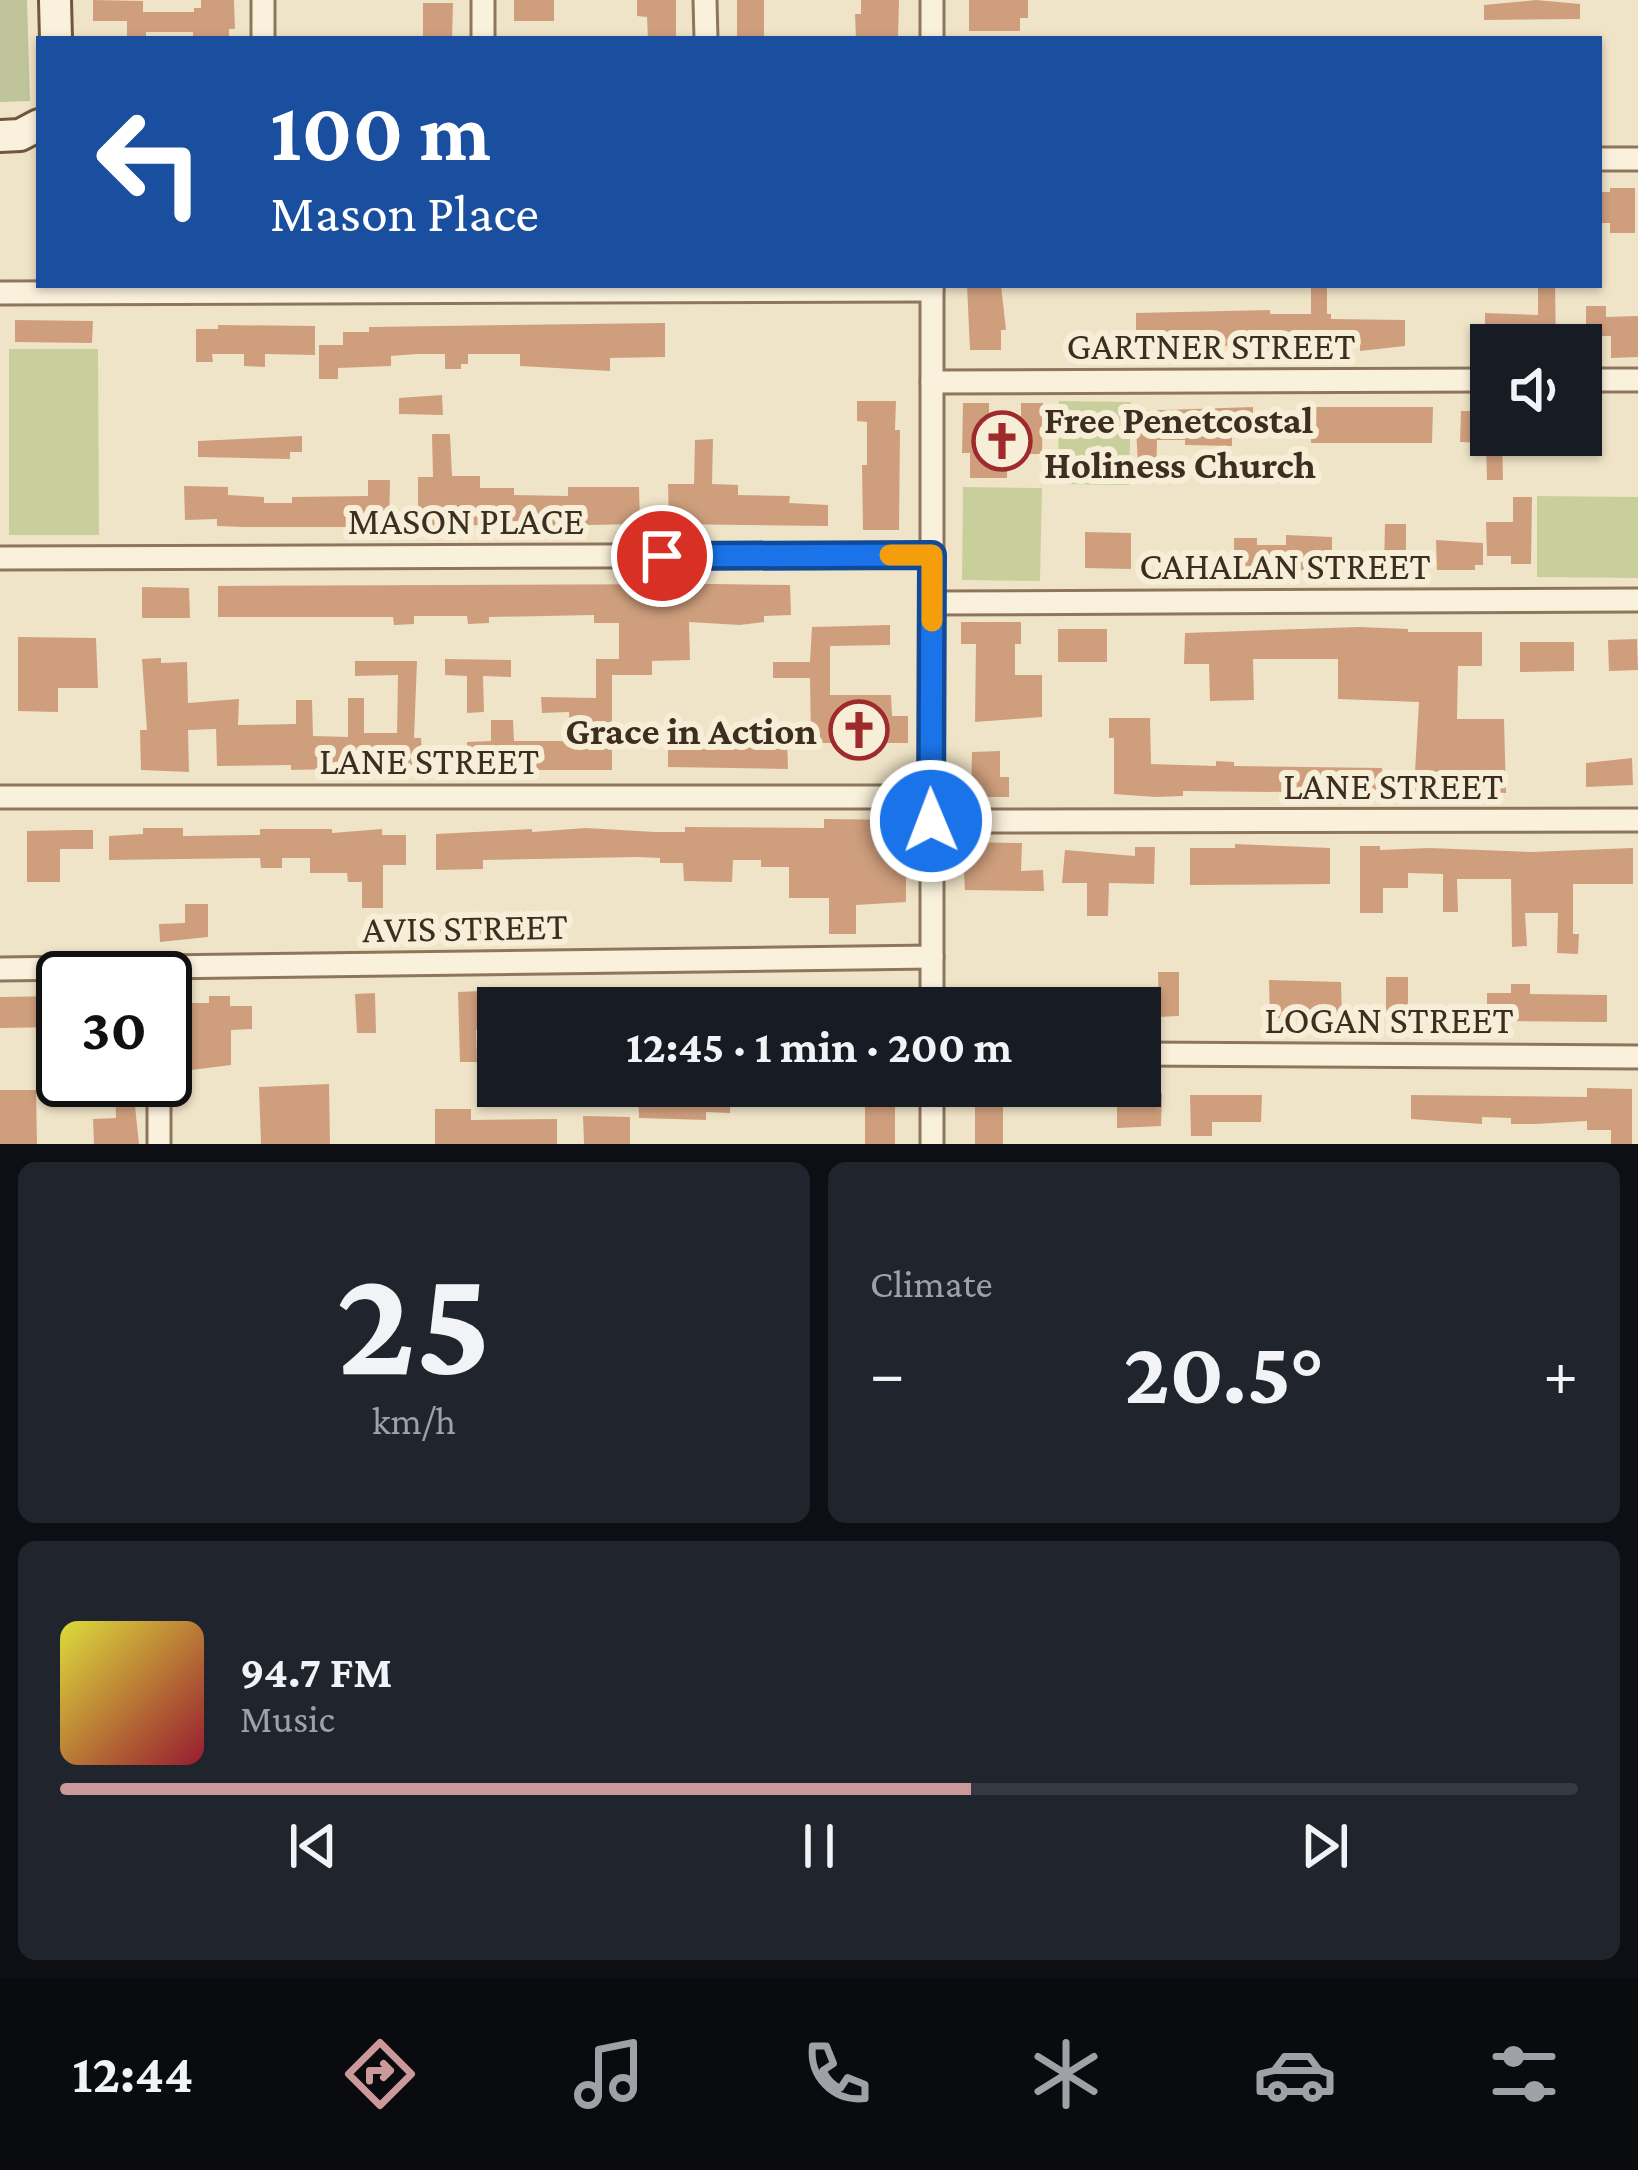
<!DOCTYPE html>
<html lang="en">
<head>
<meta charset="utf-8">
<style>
  :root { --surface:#171b24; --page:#20242c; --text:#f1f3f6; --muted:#9ea1a6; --line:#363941; --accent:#cc999b }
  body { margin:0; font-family:"Crimson Pro",serif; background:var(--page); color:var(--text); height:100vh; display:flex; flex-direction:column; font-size:45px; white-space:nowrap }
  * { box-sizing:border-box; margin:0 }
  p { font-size:39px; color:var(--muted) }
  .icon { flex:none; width:66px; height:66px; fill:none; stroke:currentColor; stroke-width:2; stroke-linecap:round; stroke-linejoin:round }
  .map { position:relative; height:1144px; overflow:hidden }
  .side { display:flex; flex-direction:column; gap:18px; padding:18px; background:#0d0f14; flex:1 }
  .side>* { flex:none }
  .guide { position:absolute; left:36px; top:36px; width:1566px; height:252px; border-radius:0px; box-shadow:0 3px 9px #0004; background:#1a4fa0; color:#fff; overflow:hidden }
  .fabs { position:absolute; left:1470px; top:324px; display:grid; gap:24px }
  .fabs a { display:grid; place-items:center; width:132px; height:132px; border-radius:0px; background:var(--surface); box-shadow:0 3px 9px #0004; font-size:60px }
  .speed { position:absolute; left:36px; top:951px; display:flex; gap:24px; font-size:60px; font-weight:700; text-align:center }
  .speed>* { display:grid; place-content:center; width:156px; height:156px; border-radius:50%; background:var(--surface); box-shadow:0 3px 9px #0004; line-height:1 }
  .speed .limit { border:6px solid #111; border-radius:18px; background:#fff; color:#111 }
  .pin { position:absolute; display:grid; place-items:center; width:102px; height:102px; color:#fff; margin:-51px; border:6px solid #fff; border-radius:50%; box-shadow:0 3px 12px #0007 }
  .me { position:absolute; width:132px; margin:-66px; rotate:359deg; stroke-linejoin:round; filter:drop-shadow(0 0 9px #0008) }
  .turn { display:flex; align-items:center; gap:42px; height:252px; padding:0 36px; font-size:54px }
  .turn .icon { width:156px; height:156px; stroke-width:2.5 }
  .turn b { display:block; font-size:84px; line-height:102px }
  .big { font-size:90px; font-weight:700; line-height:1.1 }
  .side .card { flex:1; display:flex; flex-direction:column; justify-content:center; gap:18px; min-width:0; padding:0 42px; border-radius:18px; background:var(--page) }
  .side .dial { align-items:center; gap:0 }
  .dial b { font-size:156px; line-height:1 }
  .song { display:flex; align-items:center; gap:36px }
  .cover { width:144px; height:144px; border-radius:18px; background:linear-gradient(135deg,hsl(60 70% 55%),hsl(350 70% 35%)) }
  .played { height:12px; border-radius:6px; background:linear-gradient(90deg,var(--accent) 60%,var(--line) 60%) }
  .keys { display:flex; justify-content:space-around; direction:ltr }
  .heat { display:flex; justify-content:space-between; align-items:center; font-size:66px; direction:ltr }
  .side .tiles { flex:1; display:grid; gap:18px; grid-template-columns:1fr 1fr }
  .card:last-child { grid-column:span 2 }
  .trip { position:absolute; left:477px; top:987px; width:684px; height:120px; border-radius:0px; background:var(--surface); box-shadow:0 3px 9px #0004; font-weight:700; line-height:120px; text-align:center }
  .menu { display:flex; height:192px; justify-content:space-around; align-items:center; background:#090b0e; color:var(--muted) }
  .menu .icon { width:84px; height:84px }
  .menu .current { color:var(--accent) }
  .menu b { font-size:54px; color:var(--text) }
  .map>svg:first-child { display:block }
  .green { fill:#c9cf9b }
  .cemetery { fill:#bfc49a }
  .building { fill:#cf9f7d }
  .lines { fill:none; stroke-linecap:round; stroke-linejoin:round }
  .street-casing { stroke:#8d765c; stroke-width:27 }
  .secondary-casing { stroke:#6f573f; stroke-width:36 }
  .street { stroke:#faf1dc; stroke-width:21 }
  .secondary { stroke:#faf1dc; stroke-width:30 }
  .route-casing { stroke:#114b97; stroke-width:30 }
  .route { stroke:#1a73e8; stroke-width:21 }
  .slow { stroke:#f59e0b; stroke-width:21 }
  .labels { text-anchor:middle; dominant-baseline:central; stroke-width:12; stroke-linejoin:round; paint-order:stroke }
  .street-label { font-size:39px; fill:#3d2e20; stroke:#f7eed8 }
  .poi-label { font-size:39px; font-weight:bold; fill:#3d2e20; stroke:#f7eed8; text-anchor:start }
</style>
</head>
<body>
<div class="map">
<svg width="1638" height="1144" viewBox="0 0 1638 1144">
  <rect width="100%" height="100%" fill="#f0e4c8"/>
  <!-- green -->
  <g class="green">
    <polygon points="9,349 98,349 99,535 9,535"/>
    <polygon points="1059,401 1131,402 1129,485 1058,484"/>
    <polygon points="963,487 1042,488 1040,581 962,580"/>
    <polygon points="1537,496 1638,497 1638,578 1537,577"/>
  </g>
  <!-- cemetery -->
  <polygon class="cemetery" points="0,0 27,0 30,101 0,102"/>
  <!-- building -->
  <g class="building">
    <polygon points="93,0 143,1 143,12 194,12 194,8 201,8 201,0 234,0 235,29 229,29 229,39 193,39 193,32 146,32 146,39 127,39 127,21 93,21"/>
    <rect x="514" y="0" width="40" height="21"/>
    <polygon points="637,0 676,0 676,39 648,39 647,17 637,16"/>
    <polygon points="737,0 764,0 764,39 737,38"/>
    <polygon points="861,0 899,0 898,39 856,39 855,14 861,14"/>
    <polygon points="969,0 1028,0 1028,18 1020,18 1020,31 969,31"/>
    <polygon points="1536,0 1580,4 1580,19 1484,20 1484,5"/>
    <polygon points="423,3 453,3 452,39 423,39"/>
    <polygon points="1610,188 1635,188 1635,233 1610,233 1610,223 1599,223 1599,192 1610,192"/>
    <polygon points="967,285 1001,285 1006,330 1001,330 1001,350 970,350"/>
    <polygon points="1311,285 1327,285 1327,314 1331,314 1331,319 1405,320 1405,346 1360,351 1360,341 1331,341 1331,349 1261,349 1261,345 1136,348 1136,313 1270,310 1270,314 1311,314"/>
    <polygon points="1538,285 1555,285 1556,345 1485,345 1485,313 1538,315"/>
    <polygon points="1586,306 1606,306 1606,317 1638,316 1638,357 1611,358 1611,336 1586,336"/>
    <polygon points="15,320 93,321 92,343 15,342"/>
    <polygon points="665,323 665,357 610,358 610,371 520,366 520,354 468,354 468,364 461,364 461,369 445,369 445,354 417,354 391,356 391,366 338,368 338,379 319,379 319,345 343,345 343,332 369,332 369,327"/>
    <polygon points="218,325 315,326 315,355 265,354 265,367 244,366 244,354 212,354 213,362 196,362 196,329 218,329"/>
    <polygon points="442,395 443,415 399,414 399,398"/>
    <polygon points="857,401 896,401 895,430 900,430 899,530 863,530 862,465 867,465 867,422 857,421"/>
    <polygon points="963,403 989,403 989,429 1021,429 1021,403 1043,403 1042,454 1007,454 1007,478 970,478 970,453 962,453"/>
    <polygon points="1253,407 1253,436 1232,436 1232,446 1185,445 1185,440 1157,440 1156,482 1139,482 1135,411"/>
    <polygon points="1311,407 1433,407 1432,443 1311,443"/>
    <polygon points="1461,411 1491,411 1491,435 1502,435 1503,480 1487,480 1486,443 1460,442"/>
    <polygon points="432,434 450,434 452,476 480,476 480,488 514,488 514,495 568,496 568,487 639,487 640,524 538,526 519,525 519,521 480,521 480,525 418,527 418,477 433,477"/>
    <polygon points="302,436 302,452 290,452 290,459 198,457 198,441"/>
    <polygon points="713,439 712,484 738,485 738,495 790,496 789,503 828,505 828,526 669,524 668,484 694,484 695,440"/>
    <polygon points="368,480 390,480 389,527 243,527 217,526 217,519 185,520 184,486 228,487 228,495 264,497 264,503 292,503 292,497 368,496"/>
    <polygon points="1513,497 1532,497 1531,564 1511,564 1511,556 1487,556 1486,522 1513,522"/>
    <polygon points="1385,524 1406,524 1406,566 1384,566"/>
    <polygon points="1085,532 1131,533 1131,569 1085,568"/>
    <polygon points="1286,535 1332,537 1332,565 1306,565 1306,570 1286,571 1286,566 1234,566 1234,538 1257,538 1257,545 1286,545"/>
    <polygon points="1436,540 1483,543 1483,565 1475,565 1475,570 1437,570"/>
    <polygon points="714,584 790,585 791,615 764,616 764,622 740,625 689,622 690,660 652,661 652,675 612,675 612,770 518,770 518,765 467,771 467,742 491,741 491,720 513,720 514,741 570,741 569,712 542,713 541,697 596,698 596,659 619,659 619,623 594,623 594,615 489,617 489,623 468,624 467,616 414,616 414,624 394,625 393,617 218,617 218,586"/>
    <polygon points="142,587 189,588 190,618 142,618"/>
    <polygon points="961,622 1021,622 1021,644 1015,644 1015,675 1042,675 1042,717 975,722 976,644 961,644"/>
    <polygon points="890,625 890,645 830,646 830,695 891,695 892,716 908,716 908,743 811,743 810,678 773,678 773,662 810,662 812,627"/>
    <polygon points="1359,627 1408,629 1408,632 1482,632 1482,666 1458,666 1457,719 1504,719 1506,793 1414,790 1419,702 1338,699 1338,659 1253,659 1254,700 1210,701 1209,664 1184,664 1185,633"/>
    <rect x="1058" y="629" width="49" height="33"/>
    <polygon points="18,637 96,638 98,688 58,688 58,712 18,711"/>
    <polygon points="1637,639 1638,670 1609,671 1608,640"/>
    <polygon points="1520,642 1574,642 1574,671 1520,672"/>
    <polygon points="161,658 161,663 187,662 188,703 239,699 238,725 296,724 296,700 312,700 313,736 348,737 348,698 364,698 364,733 397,733 398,675 355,676 355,661 417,661 414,738 421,738 423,768 366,770 366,765 338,765 338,769 291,770 291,765 217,766 216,729 188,730 189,772 141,770 140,730 147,730 142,659"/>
    <polygon points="445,659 511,660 511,677 483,676 484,712 467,713 467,676 445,675"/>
    <polygon points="1109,718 1150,718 1151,764 1216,766 1216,761 1234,762 1234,766 1382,768 1383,793 1183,791 1183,796 1155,797 1114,794 1114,738 1109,738"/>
    <polygon points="668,738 787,739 788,769 668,767"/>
    <polygon points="1000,751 1000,777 1009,777 1009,797 971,797 972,752"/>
    <polygon points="1632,758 1633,785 1586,787 1586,763"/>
    <polygon points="824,819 906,820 906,902 856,905 856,934 829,934 829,898 789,898 789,867 761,867 761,860 733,860 732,882 684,881 683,863 660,863 660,858 637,857 483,860 483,869 436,870 436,834 532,829 532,832 586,828 655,832 685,832 685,827 824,828"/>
    <polygon points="143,828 183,828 183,836 260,835 260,829 332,829 332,833 382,829 382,835 406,835 406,865 383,865 383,908 362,908 362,882 348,882 347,873 310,873 310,858 282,858 282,868 261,868 260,858 109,860 109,836 143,834"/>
    <polygon points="76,830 93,830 93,849 60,849 60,882 27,882 27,831"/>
    <polygon points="962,842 1022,843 1021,871 1043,870 1044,891 965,890"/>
    <polygon points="1235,844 1330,848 1330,884 1190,885 1190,848 1235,848"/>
    <polygon points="1360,846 1380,846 1380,850 1429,848 1531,852 1633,848 1633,884 1573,884 1573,934 1579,934 1578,954 1557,953 1558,913 1525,913 1527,946 1512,947 1511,879 1457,879 1458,912 1443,912 1443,874 1408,873 1408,888 1383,888 1383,913 1360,913"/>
    <polygon points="1135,847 1155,847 1154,884 1109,883 1108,916 1087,916 1087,883 1062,883 1065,850 1135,856"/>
    <polygon points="185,904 208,904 208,937 160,942 159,924 185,923"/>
    <polygon points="530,911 531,937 440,939 440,924 512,921 511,912"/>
    <polygon points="1158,972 1179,972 1179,1016 1159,1017"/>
    <rect x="1386" y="977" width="22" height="43"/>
    <polygon points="1269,980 1341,982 1342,1019 1270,1018"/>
    <polygon points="1511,984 1530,984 1530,994 1607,995 1607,1022 1487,1021 1487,993 1511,993"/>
    <polygon points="759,990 805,990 805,1008 734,1008 734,993"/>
    <polygon points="480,991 504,993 504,1008 498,1008 498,1025 481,1026 481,1030 476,1030 477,1062 460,1062 458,992"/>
    <polygon points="375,993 376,1033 357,1033 355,994"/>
    <polygon points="61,996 61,1027 0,1028 0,997"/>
    <polygon points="209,996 230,996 230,1006 252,1006 252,1029 231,1030 231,1065 183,1071 183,1003 209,1003"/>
    <polygon points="329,1084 330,1144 261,1144 259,1087"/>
    <polygon points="638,1086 730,1089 730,1113 706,1112 706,1120 639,1118"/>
    <rect x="865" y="1086" width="30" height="58"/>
    <rect x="975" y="1086" width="28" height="58"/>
    <polygon points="133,1087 139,1144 94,1144 93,1119 116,1118 115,1088"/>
    <polygon points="1587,1088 1632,1089 1632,1144 1611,1144 1611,1130 1587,1130 1587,1121 1535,1124 1511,1124 1511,1118 1482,1117 1482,1124 1411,1119 1411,1095 1587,1097"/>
    <polygon points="0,1090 36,1090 37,1144 0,1144"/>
    <polygon points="1143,1092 1162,1093 1161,1126 1117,1128 1117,1095 1143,1096"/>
    <polygon points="1190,1095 1262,1095 1261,1122 1212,1122 1212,1136 1191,1136"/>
    <polygon points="435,1109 471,1109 471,1120 557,1119 557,1144 435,1144"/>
    <polygon points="583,1116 630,1117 630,1144 584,1144"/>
  </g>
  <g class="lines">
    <defs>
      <g id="street">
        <polyline points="263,0 263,39"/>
        <polyline points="483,0 483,39"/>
        <polyline points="705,0 706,39"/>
        <polyline points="932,0 932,39"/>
        <polyline points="1599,159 1638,159"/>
        <polyline points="0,293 932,290"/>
        <polyline points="1581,380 1638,380"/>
        <polyline points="932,382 1491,380"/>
        <polyline points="0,558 932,555"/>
        <polyline points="932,603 1638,600"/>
        <polyline points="0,797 930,797"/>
        <polyline points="931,821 1638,820"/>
        <polyline points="0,969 932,957"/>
        <polyline points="932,1008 932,285"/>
        <polyline points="1140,1054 1638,1057"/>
        <polyline points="932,1086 932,1144"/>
        <polyline points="159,1144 159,1080"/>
      </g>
      <g id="secondary">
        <polyline points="55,0 56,39"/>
        <polyline points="0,136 20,135 39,125"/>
      </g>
    </defs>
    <!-- street casing -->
    <use href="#street" class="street-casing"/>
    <!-- secondary casing -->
    <use href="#secondary" class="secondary-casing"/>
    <!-- street -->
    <use href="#street" class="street"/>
    <!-- secondary -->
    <use href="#secondary" class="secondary"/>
  </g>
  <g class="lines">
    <defs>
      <polyline id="route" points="662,556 932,555 931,821"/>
    </defs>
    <!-- route casing -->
    <use href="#route" class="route-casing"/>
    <!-- route -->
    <use href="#route" class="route"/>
    <!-- slow -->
    <polyline class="slow" points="890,555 932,555 932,621"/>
  </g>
  <!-- icons -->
  <defs>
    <symbol id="church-ring" viewBox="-11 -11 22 22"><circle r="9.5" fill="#f7eed8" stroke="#9e2a2b" stroke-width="1.5"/><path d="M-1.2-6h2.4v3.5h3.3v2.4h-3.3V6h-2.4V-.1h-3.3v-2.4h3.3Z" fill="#9e2a2b"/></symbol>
  </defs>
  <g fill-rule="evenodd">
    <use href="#church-ring" x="969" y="408" width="66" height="66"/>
    <use href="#church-ring" x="826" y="697" width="66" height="66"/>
  </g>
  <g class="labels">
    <!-- street labels -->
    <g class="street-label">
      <text x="1211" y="345">GARTNER STREET</text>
      <text x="466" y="520">MASON PLACE</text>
      <text x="1285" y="565">CAHALAN STREET</text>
      <text x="429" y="760">LANE STREET</text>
      <text x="1393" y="785">LANE STREET</text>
      <text transform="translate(465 927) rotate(-1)">AVIS STREET</text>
      <text x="1389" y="1019">LOGAN STREET</text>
    </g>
    <!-- poi labels -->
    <g class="poi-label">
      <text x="1044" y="419">Free Penetcostal<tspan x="1044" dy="45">Holiness Church</tspan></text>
      <text x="817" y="730" text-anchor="end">Grace in Action</text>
    </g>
  </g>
</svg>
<div class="fabs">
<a><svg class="icon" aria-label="sound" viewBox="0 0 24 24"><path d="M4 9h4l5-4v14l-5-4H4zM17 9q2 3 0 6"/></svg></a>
</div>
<div class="speed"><div class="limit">30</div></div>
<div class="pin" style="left:662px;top:556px;background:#d93025"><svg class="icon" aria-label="arrive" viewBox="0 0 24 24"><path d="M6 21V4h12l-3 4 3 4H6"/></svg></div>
<svg class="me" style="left:931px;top:821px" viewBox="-20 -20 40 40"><circle r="17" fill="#1a73e8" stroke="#fff" stroke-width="3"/><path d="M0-11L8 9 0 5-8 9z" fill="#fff"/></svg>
<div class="trip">12:45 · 1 min · 200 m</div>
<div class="guide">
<div class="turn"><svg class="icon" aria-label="left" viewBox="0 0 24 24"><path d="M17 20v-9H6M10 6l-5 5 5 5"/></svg><div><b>100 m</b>Mason Place</div></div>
</div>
</div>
<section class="side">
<div class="tiles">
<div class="card dial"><b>25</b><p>km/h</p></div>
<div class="card"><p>Climate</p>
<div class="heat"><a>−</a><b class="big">20.5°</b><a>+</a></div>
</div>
<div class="card">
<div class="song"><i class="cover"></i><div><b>94.7 FM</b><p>Music</p></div></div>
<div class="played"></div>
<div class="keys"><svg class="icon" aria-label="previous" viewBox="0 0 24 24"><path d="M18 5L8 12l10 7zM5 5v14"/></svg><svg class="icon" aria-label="pause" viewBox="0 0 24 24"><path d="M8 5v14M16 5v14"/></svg><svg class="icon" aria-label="next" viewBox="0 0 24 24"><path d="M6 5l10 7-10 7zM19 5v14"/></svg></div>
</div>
</div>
</section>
<nav class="menu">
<b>12:44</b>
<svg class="icon current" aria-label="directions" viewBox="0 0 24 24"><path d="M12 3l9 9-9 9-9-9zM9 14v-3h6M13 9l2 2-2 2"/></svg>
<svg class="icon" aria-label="music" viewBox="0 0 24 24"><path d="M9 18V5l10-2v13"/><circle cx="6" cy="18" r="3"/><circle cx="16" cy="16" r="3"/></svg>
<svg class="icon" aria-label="phone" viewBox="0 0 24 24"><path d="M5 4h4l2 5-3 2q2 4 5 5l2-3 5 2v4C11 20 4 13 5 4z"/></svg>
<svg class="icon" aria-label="climate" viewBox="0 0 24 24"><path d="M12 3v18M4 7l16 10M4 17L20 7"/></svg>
<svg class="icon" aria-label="car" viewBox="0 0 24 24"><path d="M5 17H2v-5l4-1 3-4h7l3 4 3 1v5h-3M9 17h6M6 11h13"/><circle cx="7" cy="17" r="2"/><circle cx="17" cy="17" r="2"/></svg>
<svg class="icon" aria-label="filters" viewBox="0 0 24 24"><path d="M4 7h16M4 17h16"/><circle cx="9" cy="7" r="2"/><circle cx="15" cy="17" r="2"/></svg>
</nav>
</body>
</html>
